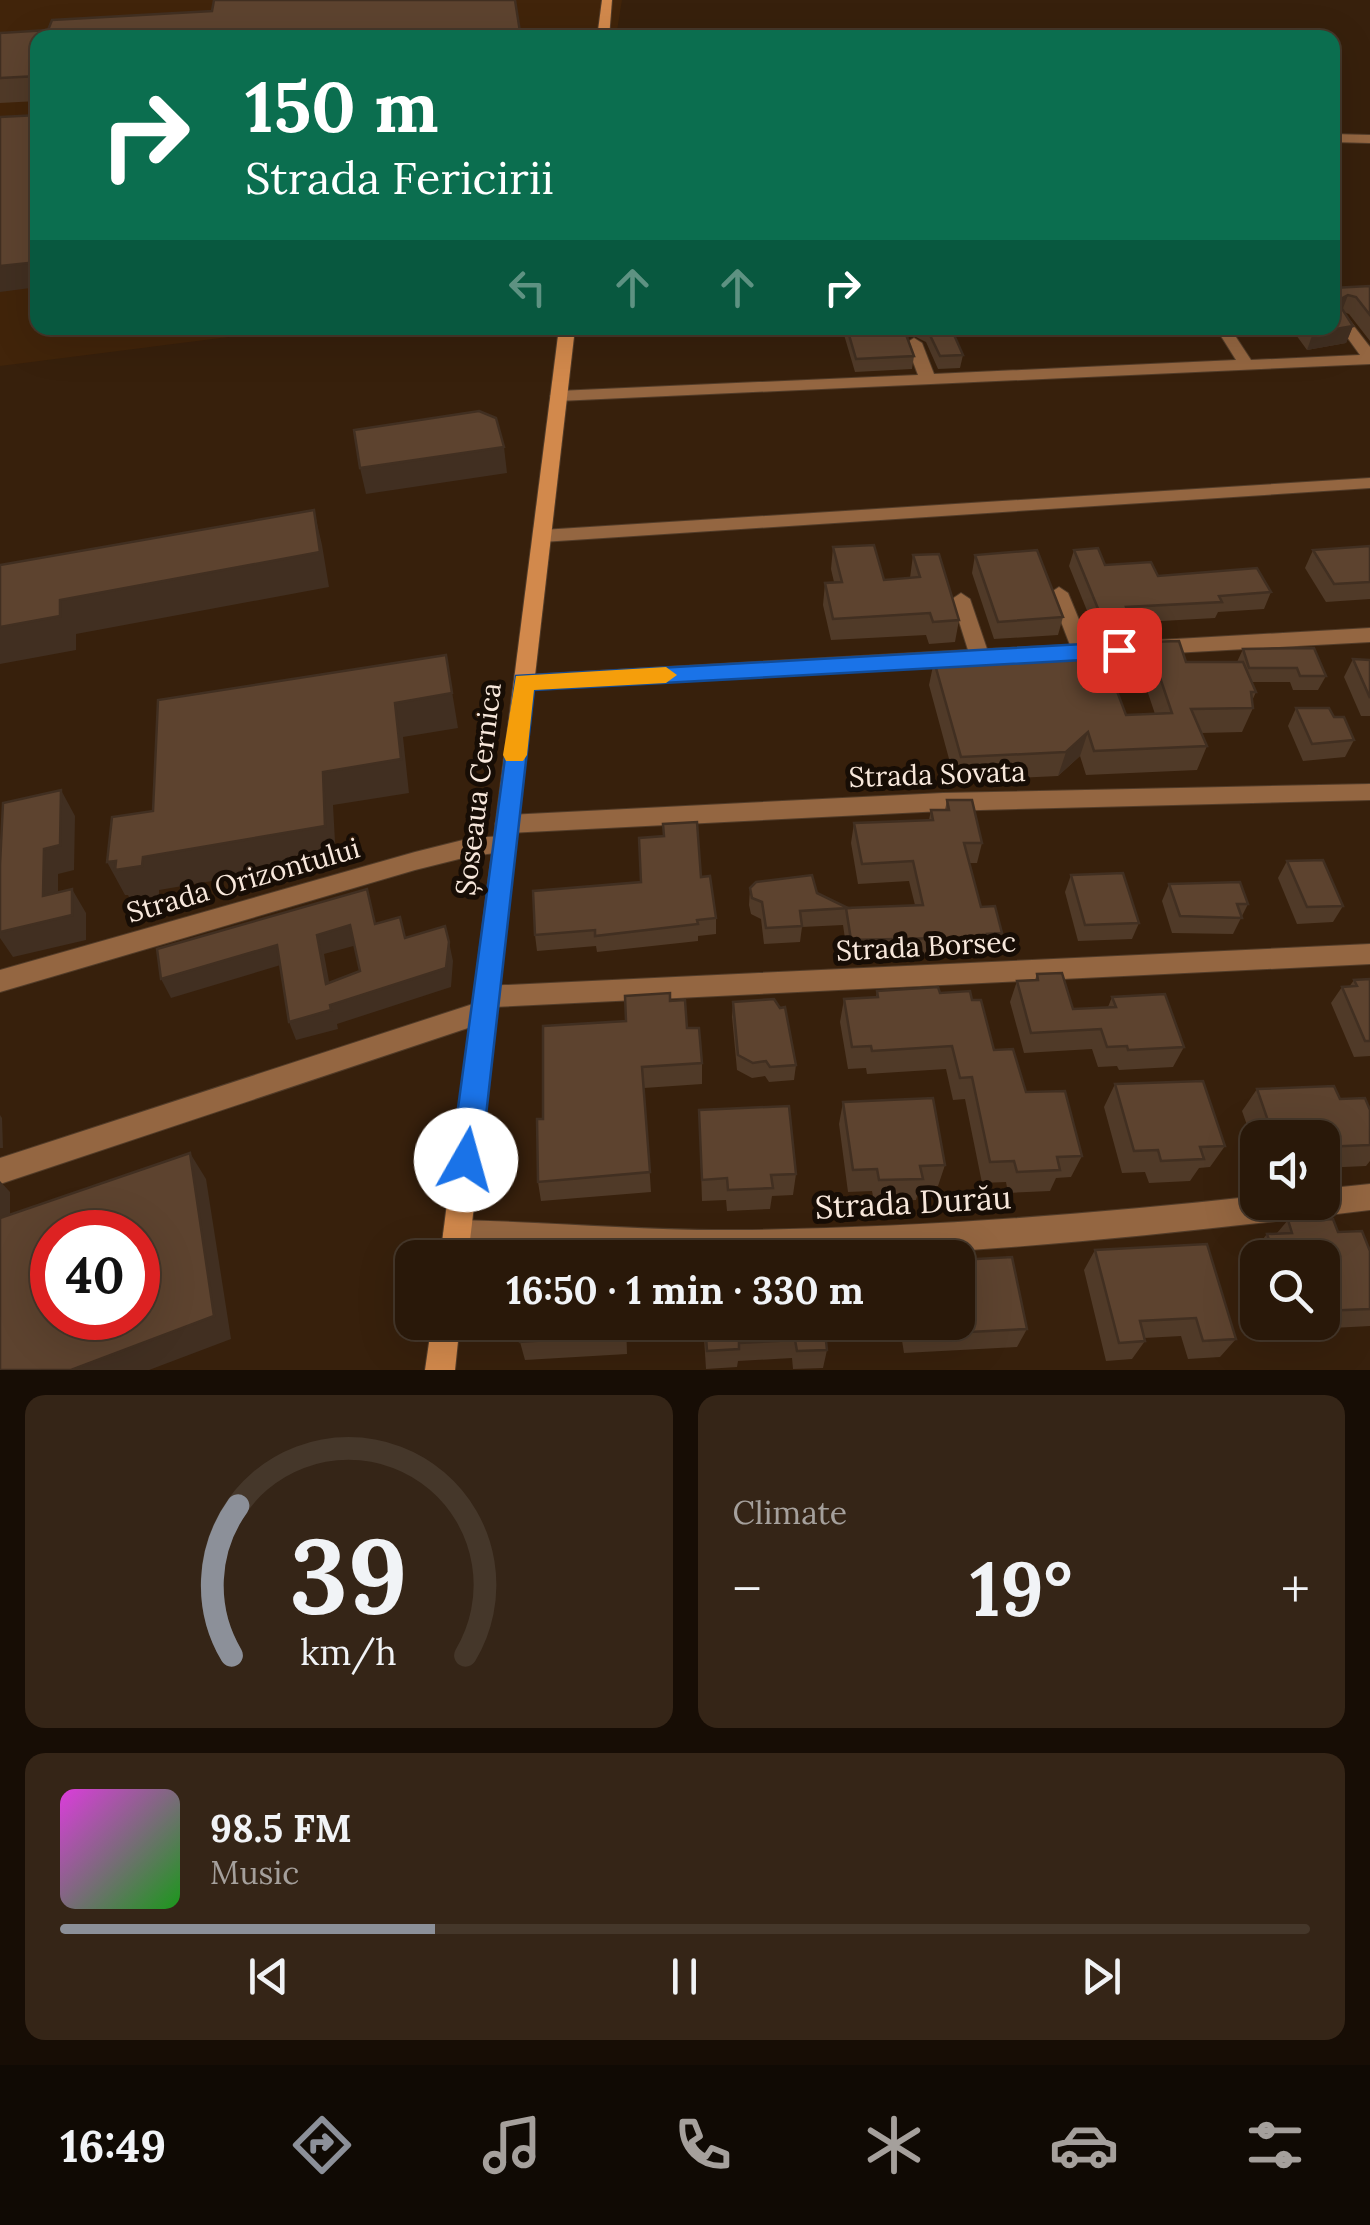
<!DOCTYPE html>
<html lang="en">
<head>
<meta charset="utf-8">
<style>
  :root { --surface:#291809; --page:#352517; --text:#f1f3f6; --muted:#a5a09c; --line:#45372a; --accent:#8c9099 }
  body { margin:0; font-family:Lora,serif; background:var(--page); color:var(--text); height:100vh; display:flex; flex-direction:column; font-size:38px; white-space:nowrap }
  * { box-sizing:border-box; margin:0 }
  p { font-size:32px; color:var(--muted) }
  .icon { flex:none; width:55px; height:55px; fill:none; stroke:currentColor; stroke-width:2; stroke-linecap:round; stroke-linejoin:round }
  .map { position:relative; height:1370px; overflow:hidden }
  .sheet { display:flex; flex-direction:column; gap:25px; padding:25px; background:#170d05; flex:1 }
  .sheet>* { flex:none }
  .guide { position:absolute; left:30px; top:30px; width:1310px; height:305px; border-radius:20px; box-shadow:0 10px 40px #0002,0 0 0 2px var(--line); background:#0b6e4f; color:#fff; overflow:hidden }
  .fabs { position:absolute; left:1240px; top:1120px; display:grid; gap:20px }
  .fabs a { display:grid; place-items:center; width:100px; height:100px; border-radius:20px; background:var(--surface); box-shadow:0 10px 40px #0002,0 0 0 2px var(--line); font-size:50px }
  .speed { position:absolute; left:30px; top:1210px; display:flex; gap:20px; font-size:50px; font-weight:700; text-align:center }
  .speed>* { display:grid; place-content:center; width:130px; height:130px; border-radius:50%; background:var(--surface); box-shadow:0 10px 40px #0002,0 0 0 2px var(--line); line-height:1 }
  .speed .limit { border:15px solid #d22; background:#fff; color:#111 }
  .pin { position:absolute; display:grid; place-items:center; width:85px; height:85px; color:#fff; margin:-42px; border-radius:20px; box-shadow:0 5px 15px #0006 }
  .me { position:absolute; width:110px; margin:-55px; rotate:7deg; stroke-linejoin:round; filter:drop-shadow(0 0 8px #0008) }
  .turn { display:flex; align-items:center; gap:35px; height:210px; padding:0 50px; font-size:45px }
  .turn .icon { width:130px; height:130px; stroke-width:2.5 }
  .turn b { display:block; font-size:70px; line-height:85px }
  .lanes { display:flex; align-items:center; height:95px; padding:0 50px; background:#0003; justify-content:center; gap:50px; direction:ltr }
  .lanes .off { opacity:.35 }
  .big { font-size:75px; font-weight:700; line-height:1.1 }
  .sheet .card { flex:1; display:flex; flex-direction:column; justify-content:center; gap:15px; min-width:0; padding:0 35px; border-radius:20px; background:var(--page) }
  .sheet .dial { align-items:center; gap:0 }
  .dial svg { height:260px; overflow:visible; fill:none; stroke:var(--line); stroke-width:7; stroke-linecap:round; text-anchor:middle }
  .dial text { fill:var(--text); stroke:none }
  .song { display:flex; align-items:center; gap:30px }
  .cover { width:120px; height:120px; border-radius:15px; background:linear-gradient(135deg,hsl(300 70% 55%),hsl(120 70% 35%)) }
  .played { height:10px; border-radius:5px; background:linear-gradient(90deg,var(--accent) 30%,var(--line) 30%) }
  .keys { display:flex; justify-content:space-around; direction:ltr }
  .heat { display:flex; justify-content:space-between; align-items:center; font-size:55px; direction:ltr }
  .sheet .tiles { flex:1; display:grid; gap:25px; grid-template-columns:1fr 1fr }
  .card:last-child { grid-column:span 2 }
  .trip { position:absolute; left:395px; top:1240px; width:580px; height:100px; border-radius:20px; background:var(--surface); box-shadow:0 10px 40px #0002,0 0 0 2px var(--line); font-weight:700; line-height:100px; text-align:center }
  .tabs { display:flex; height:160px; justify-content:space-around; align-items:center; background:#100a04; color:var(--muted) }
  .tabs .icon { width:70px; height:70px }
  .tabs .active { color:var(--accent) }
  .tabs b { font-size:45px; color:var(--text) }
  .map>svg:first-child { display:block }
  .built { fill:#41240a }
  .lines { fill:none; stroke-linecap:round; stroke-linejoin:round }
  .street-casing { stroke:#523c29; stroke-width:2 }
  .secondary-casing { stroke:#523c29; stroke-width:2 }
  .street { fill:#946641; fill-rule:evenodd }
  .secondary { fill:#d2894c; fill-rule:evenodd }
  .wall { fill:#503a28 }
  .shaded-wall { fill:#412f21 }
  .building { fill:#5d432f; stroke:#412f21; stroke-width:2.5; fill-rule:evenodd }
  .route { fill:#1a73e8; stroke:#114b97; stroke-width:2.5 }
  .slow { fill:#f59e0b }
  .labels { text-anchor:middle; dominant-baseline:central; stroke-width:10; stroke-linejoin:round; paint-order:stroke }
  .street-label { font-size:28px; fill:#f8e8dc; stroke:#170d05 }
  .near-street-label { font-size:32px; fill:#f8e8dc; stroke:#170d05 }
</style>
</head>
<body>
<div class="map">
<svg width="1370" height="1370" viewBox="0 0 1370 1370">
  <rect width="100%" height="100%" fill="#37200c"/>
  <!-- built -->
  <polygon class="built" points="0,0 622,0 616,37 38,38 38,328 299,328 0,366"/>
  <g class="lines">
    <defs>
      <g id="street">
        <polygon points="1332,134 1370,135 1370,143 1332,142"/>
        <polygon points="1341,315 1346,316 1370,347 1370,364 558,401 550,396 558,391 918,375 906,343 914,338 922,343 934,374 1236,360 1216,328 1230,328 1251,360 1360,355 1334,319"/>
        <polygon points="1370,478 1370,488 542,542 533,536 542,530"/>
        <polygon points="1059,587 1068,593 1089,644 1370,628 1370,642 524,689 514,682 524,675 968,650 952,599 961,593 970,599 987,649 1070,645 1050,593"/>
        <polygon points="1370,784 1370,800 943,811 506,833 498,830 495,824 498,818 506,815 943,793"/>
        <polygon points="504,836 512,839 515,845 512,851 471,856 415,870 0,992 0,970 415,852 471,838"/>
        <polygon points="1370,944 1370,964 493,1007 495,1012 492,1020 0,1184 0,1158 476,1003 473,997 476,989 485,986"/>
        <path d="M 1370,1184 L 1370,1210 C 1185,1232 999,1253 812,1257 C 694,1259 576,1250 457,1248 L 447,1244 L 443,1234 L 447,1224 L 457,1220 C 551,1222 645,1231 739,1230 C 913,1228 1085,1215 1258,1196 L 1258,1202 L 1322,1202 L 1322,1189 Z"/>
      </g>
      <g id="secondary">
        <polygon points="602,0 612,0 609,38 597,38"/>
        <polygon points="559,328 575,328 468,1258 440,1258"/>
        <polygon points="432,1322 460,1322 455,1370 425,1370"/>
      </g>
    </defs>
    <!-- street casing -->
    <use href="#street" class="street-casing"/>
    <!-- secondary casing -->
    <use href="#secondary" class="secondary-casing"/>
    <!-- street -->
    <use href="#street" class="street"/>
    <!-- secondary -->
    <use href="#secondary" class="secondary"/>
  </g>
  <!-- wall -->
  <g class="wall">
    <polygon points="0,33 38,38 38,101 0,103"/>
    <polygon points="1370,286 1370,341 1349,314 1344,312 1353,326 1346,343 1307,350 1291,328 1332,328 1332,288"/>
    <polygon points="842,328 951,328 963,355 960,368 938,369 926,342 912,335 907,338 914,356 912,369 855,372"/>
    <polygon points="1370,546 1370,599 1326,602 1305,568 1313,550"/>
    <polygon points="833,547 884,580 910,578 913,555 959,620 955,642 929,644 926,635 831,640 823,605 825,583 834,582 831,569"/>
    <polygon points="1074,550 1105,565 1158,576 1271,592 1264,609 1218,612 1215,618 1126,623 1124,631 1096,633 1069,566"/>
    <polygon points="975,555 1063,617 1058,635 994,639 972,573"/>
    <polygon points="1148,642 1186,662 1237,662 1243,649 1326,676 1318,690 1293,690 1290,682 1252,682 1256,692 1252,701 1253,708 1242,732 1201,733 1207,746 1197,770 1086,775 1080,756 1058,776 955,781 929,685 934,661 1126,715 1155,714 1139,666"/>
    <polygon points="1353,659 1370,660 1370,716 1361,716 1344,677"/>
    <polygon points="1296,708 1334,717 1354,740 1345,757 1303,761 1288,726"/>
    <polygon points="947,800 982,843 977,863 970,863 981,907 1002,933 996,952 983,953 982,956 848,959 843,925 802,927 800,942 764,944 761,919 751,914 749,905 750,888 817,893 848,908 915,905 909,881 858,884 851,843 854,823 929,820 931,810 945,810"/>
    <polygon points="1287,861 1343,906 1333,922 1297,924 1278,878"/>
    <polygon points="1071,875 1139,923 1132,939 1078,941 1065,892"/>
    <polygon points="701,877 716,918 716,934 698,936 698,941 597,952 596,946 537,951 535,935"/>
    <polygon points="1169,884 1248,904 1233,934 1172,933 1162,901"/>
    <polygon points="1037,974 1073,1009 1108,1007 1112,997 1184,1047 1173,1067 1119,1070 1117,1066 1098,1067 1092,1049 1024,1053 1010,1002 1017,981 1035,980"/>
    <polygon points="1370,979 1370,1056 1354,1057 1331,1003 1342,987 1349,987 1354,980"/>
    <polygon points="877,991 940,993 972,1000 994,1050 1026,1092 1082,1156 1071,1177 1056,1178 1050,1191 1008,1193 1006,1182 982,1183 965,1099 953,1100 946,1069 867,1074 866,1068 848,1069 840,1022 844,999 876,997"/>
    <polygon points="670,1001 687,1028 702,1063 702,1084 644,1088 651,1192 541,1201 538,1182 543,1119 626,1021"/>
    <polygon points="733,1002 796,1065 794,1080 769,1082 765,1076 752,1078 737,1070 732,1017"/>
    <polygon points="1115,1084 1225,1146 1210,1167 1199,1168 1190,1181 1149,1183 1145,1172 1122,1173 1104,1107"/>
    <polygon points="1257,1089 1340,1099 1370,1110 1370,1161 1366,1166 1322,1168 1322,1138 1258,1138 1258,1156 1242,1111"/>
    <polygon points="843,1102 945,1165 938,1186 920,1187 916,1200 874,1202 872,1191 848,1192 839,1124"/>
    <polygon points="699,1110 796,1174 793,1195 772,1196 770,1209 727,1211 726,1200 702,1201"/>
    <polygon points="1288,1220 1338,1232 1370,1251 1370,1326 1276,1331 1273,1322 1322,1322 1322,1258 1258,1258 1258,1274 1251,1254 1267,1234 1277,1233"/>
    <polygon points="1095,1250 1236,1339 1220,1357 1188,1359 1181,1336 1144,1338 1145,1341 1132,1359 1106,1361 1084,1270"/>
    <polygon points="521,1322 626,1322 627,1354 525,1360 520,1342"/>
    <polygon points="703,1322 824,1322 827,1350 823,1368 793,1369 792,1358 738,1361 737,1367 706,1369"/>
    <polygon points="899,1322 958,1322 1027,1329 1017,1347 904,1353"/>
  </g>
  <!-- shaded-wall -->
  <g class="shaded-wall">
    <polygon points="38,262 38,287 0,292 0,266"/>
    <polygon points="1348,295 1342,311 1337,301"/>
    <polygon points="1353,326 1346,343 1307,350 1313,333"/>
    <polygon points="128,328 183,328 130,334"/>
    <polygon points="906,328 913,328 912,335 902,342 904,329"/>
    <polygon points="504,447 507,473 366,494 360,468"/>
    <polygon points="314,510 322,545 329,587 76,634 76,650 0,664 0,627 60,600"/>
    <polygon points="446,655 458,728 403,737 409,793 333,805 336,860 159,890 159,899 132,903 128,895 125,895 107,862 143,857 323,772"/>
    <polygon points="1088,732 1080,756 1058,776 1066,752"/>
    <polygon points="61,790 75,816 74,870 58,874 58,918 72,889 86,913 86,940 13,957 0,938 0,932 43,896 44,849"/>
    <polygon points="350,925 357,945 324,954 333,1003 326,984 317,935"/>
    <polygon points="449,942 453,961 451,987 337,1024 338,1029 296,1040 289,1022 330,1005"/>
    <polygon points="277,945 284,964 171,998 161,979"/>
    <polygon points="0,1115 2,1118 3,1148 0,1148"/>
    <polygon points="190,1153 206,1179 231,1339 149,1370 71,1370"/>
    <polygon points="0,1181 10,1192 10,1247 0,1236"/>
  </g>
  <!-- building -->
  <g class="building">
    <polygon points="214,0 515,0 521,38 38,38 38,76 0,78 0,33 48,30 52,20 212,11"/>
    <polygon points="38,115 38,262 0,266 0,117"/>
    <polygon points="1370,286 1370,315 1356,297 1348,295 1337,301 1353,326 1313,333 1310,328 1332,328 1332,288"/>
    <polygon points="847,328 906,328 904,329 914,356 856,359"/>
    <polygon points="925,328 951,328 963,355 940,356 927,329"/>
    <polygon points="479,411 496,418 504,447 360,468 354,430"/>
    <polygon points="314,510 320,552 60,600 60,616 0,627 0,565"/>
    <polygon points="874,545 884,580 920,577 913,555 939,554 959,620 933,622 930,613 833,619 825,583 842,582 833,547"/>
    <polygon points="1370,546 1370,582 1334,584 1313,550"/>
    <polygon points="1098,548 1105,565 1151,562 1158,576 1257,568 1271,592 1219,596 1222,602 1126,607 1129,615 1101,616 1074,550"/>
    <polygon points="1037,550 1063,617 998,622 975,555"/>
    <polygon points="1179,641 1186,662 1243,662 1256,692 1251,692 1253,708 1191,709 1207,746 1094,751 1088,732 1066,752 961,757 934,661 1103,654 1126,715 1172,713 1148,642"/>
    <polygon points="1314,648 1326,676 1300,676 1297,668 1249,668 1243,649"/>
    <polygon points="446,655 452,693 395,703 401,759 323,772 325,826 143,857 142,866 115,870 116,861 107,862 112,817 153,811 158,700"/>
    <polygon points="1353,659 1370,660 1370,698"/>
    <polygon points="1296,708 1329,708 1334,717 1344,717 1354,740 1312,744"/>
    <polygon points="61,790 60,845 44,849 43,896 72,889 72,915 0,932 0,865 3,803"/>
    <polygon points="947,800 972,800 982,843 964,843 981,907 995,906 1002,933 987,934 988,937 851,940 846,908 923,905 913,861 862,864 854,823 933,820 931,810 949,810"/>
    <polygon points="697,822 701,877 710,876 716,918 697,920 698,924 595,936 595,930 535,935 533,891 641,882 639,838 664,836 663,824"/>
    <polygon points="1323,860 1343,906 1307,907 1287,861"/>
    <polygon points="1123,873 1139,923 1085,925 1071,875"/>
    <polygon points="812,875 817,893 848,908 800,911 802,926 766,928 762,902 752,898 750,888 756,882"/>
    <polygon points="1240,882 1248,904 1237,904 1242,918 1180,916 1169,884"/>
    <path d="M 367,889 L 375,924 L 400,917 L 405,938 L 445,926 L 449,942 L 446,968 L 330,1005 L 331,1010 L 289,1022 L 277,945 L 161,979 L 157,949 ZM 350,925 L 360,971 L 326,984 L 317,935 Z"/>
    <polygon points="1062,973 1073,1009 1116,1007 1112,997 1165,994 1184,1047 1128,1050 1127,1046 1107,1047 1101,1029 1031,1033 1017,981 1038,980 1037,974"/>
    <polygon points="1370,979 1370,1041 1365,1041 1342,987 1357,986 1354,980"/>
    <polygon points="938,987 940,993 970,991 972,1000 981,1000 994,1050 1013,1049 1026,1092 1065,1091 1082,1156 1057,1157 1060,1170 1017,1172 1014,1161 990,1162 972,1077 960,1078 952,1046 872,1051 871,1046 852,1047 844,999 878,997 877,991"/>
    <polygon points="670,993 670,1001 685,1000 687,1028 699,1028 702,1063 642,1067 650,1172 538,1182 537,1119 543,1119 543,1026 626,1021 625,996"/>
    <polygon points="774,999 780,1008 785,1007 796,1065 770,1067 766,1061 753,1063 738,1055 733,1002"/>
    <polygon points="1203,1081 1225,1146 1200,1147 1204,1159 1161,1161 1158,1150 1134,1151 1115,1084"/>
    <polygon points="1334,1086 1340,1099 1365,1098 1370,1110 1370,1145 1322,1147 1322,1138 1274,1138 1257,1089"/>
    <polygon points="933,1098 945,1165 920,1166 923,1179 879,1180 877,1169 853,1170 843,1102"/>
    <polygon points="789,1106 796,1174 771,1175 773,1188 728,1190 727,1178 702,1180 699,1110"/>
    <path d="M 190,1153 L 214,1316 L 71,1370 L 0,1370 L 0,1218 ZM 52,1232 L 138,1232 L 138,1318 L 52,1318 Z"/>
    <polygon points="1333,1219 1338,1232 1362,1231 1370,1251 1370,1309 1322,1311 1322,1258 1275,1258 1267,1234 1292,1233 1288,1220"/>
    <polygon points="1207,1244 1236,1339 1203,1341 1196,1318 1140,1321 1145,1341 1119,1343 1095,1250"/>
    <polygon points="603,1250 603,1258 523,1258 523,1254"/>
    <polygon points="1012,1257 1027,1329 911,1335 909,1322 958,1322 958,1260"/>
    <polygon points="521,1322 625,1322 625,1335 520,1342"/>
    <polygon points="705,1322 824,1322 827,1350 797,1351 795,1340 739,1343 739,1349 707,1351"/>
  </g>
  <!-- route -->
  <polygon class="route" points="1119,642 1130,650 1119,658 534,690 481,1160 477,1170 466,1175 455,1170 451,1160 516,676"/>
  <!-- slow -->
  <polygon class="slow" points="666,667 677,675 666,683 534,690 527,755 523,761 506,761 503,755 516,676"/>
  <g class="labels">
    <!-- street labels -->
    <g class="street-label">
      <text transform="translate(937 774) rotate(-2)">Strada Sovata</text>
      <text transform="translate(478 789) rotate(-83)">Șoseaua Cernica</text>
      <text transform="translate(243 880) rotate(-16)">Strada Orizontului</text>
      <text transform="translate(926 946) rotate(-3)">Strada Borsec</text>
    </g>
    <!-- near-street labels -->
    <g class="near-street-label">
      <text transform="translate(913 1202) rotate(-3)">Strada Durău</text>
    </g>
  </g>
</svg>
<div class="fabs">
<a><svg class="icon" aria-label="sound" viewBox="0 0 24 24"><path d="M4 9h4l5-4v14l-5-4H4zM17 9q2 3 0 6"/></svg></a>
<a><svg class="icon" aria-label="search" viewBox="0 0 24 24"><circle cx="10" cy="10" r="6"/><path d="M15 15l6 6"/></svg></a>
</div>
<div class="speed"><div class="limit">40</div></div>
<div class="pin" style="left:1119px;top:650px;background:#d93025"><svg class="icon" aria-label="arrive" viewBox="0 0 24 24"><path d="M6 21V4h12l-3 4 3 4H6"/></svg></div>
<svg class="me" style="left:466px;top:1160px" viewBox="-20 -20 40 40"><circle r="19" fill="#fff"/><path d="M0-13L10 11 0 6-10 11z" fill="#1a73e8"/></svg>
<div class="trip">16:50 · 1 min · 330 m</div>
<div class="guide">
<div class="turn"><svg class="icon" aria-label="right" viewBox="0 0 24 24"><path d="M7 20v-9h11M14 6l5 5-5 5"/></svg><div><b>150 m</b>Strada Fericirii</div></div>
<div class="lanes"><svg class="icon off" aria-label="left" viewBox="0 0 24 24"><path d="M17 20v-9H6M10 6l-5 5 5 5"/></svg><svg class="icon off" aria-label="ahead" viewBox="0 0 24 24"><path d="M12 20V5M6 11l6-6 6 6"/></svg><svg class="icon off" aria-label="ahead" viewBox="0 0 24 24"><path d="M12 20V5M6 11l6-6 6 6"/></svg><svg class="icon" aria-label="right" viewBox="0 0 24 24"><path d="M7 20v-9h11M14 6l5 5-5 5"/></svg></div>
</div>
</div>
<section class="sheet">
<div class="tiles">
<div class="card dial"><svg viewBox="0 0 100 80">
<path d="M14 69A42 42 0 1 1 86 69"/>
<path d="M14 69A42 42 0 0 1 16 23" stroke="#8c9099"/>
<text x="50" y="56" font-size="32" font-weight="700">39</text>
<text x="50" y="72" font-size="11">km/h</text>
</svg></div>
<div class="card"><p>Climate</p>
<div class="heat"><a>−</a><b class="big">19°</b><a>+</a></div>
</div>
<div class="card">
<div class="song"><i class="cover"></i><div><b>98.5 FM</b><p>Music</p></div></div>
<div class="played"></div>
<div class="keys"><svg class="icon" aria-label="previous" viewBox="0 0 24 24"><path d="M18 5L8 12l10 7zM5 5v14"/></svg><svg class="icon" aria-label="pause" viewBox="0 0 24 24"><path d="M8 5v14M16 5v14"/></svg><svg class="icon" aria-label="next" viewBox="0 0 24 24"><path d="M6 5l10 7-10 7zM19 5v14"/></svg></div>
</div>
</div>
</section>
<nav class="tabs">
<b>16:49</b>
<svg class="icon active" aria-label="directions" viewBox="0 0 24 24"><path d="M12 3l9 9-9 9-9-9zM9 14v-3h6M13 9l2 2-2 2"/></svg>
<svg class="icon" aria-label="music" viewBox="0 0 24 24"><path d="M9 18V5l10-2v13"/><circle cx="6" cy="18" r="3"/><circle cx="16" cy="16" r="3"/></svg>
<svg class="icon" aria-label="phone" viewBox="0 0 24 24"><path d="M5 4h4l2 5-3 2q2 4 5 5l2-3 5 2v4C11 20 4 13 5 4z"/></svg>
<svg class="icon" aria-label="climate" viewBox="0 0 24 24"><path d="M12 3v18M4 7l16 10M4 17L20 7"/></svg>
<svg class="icon" aria-label="car" viewBox="0 0 24 24"><path d="M5 17H2v-5l4-1 3-4h7l3 4 3 1v5h-3M9 17h6M6 11h13"/><circle cx="7" cy="17" r="2"/><circle cx="17" cy="17" r="2"/></svg>
<svg class="icon" aria-label="filters" viewBox="0 0 24 24"><path d="M4 7h16M4 17h16"/><circle cx="9" cy="7" r="2"/><circle cx="15" cy="17" r="2"/></svg>
</nav>
</body>
</html>
